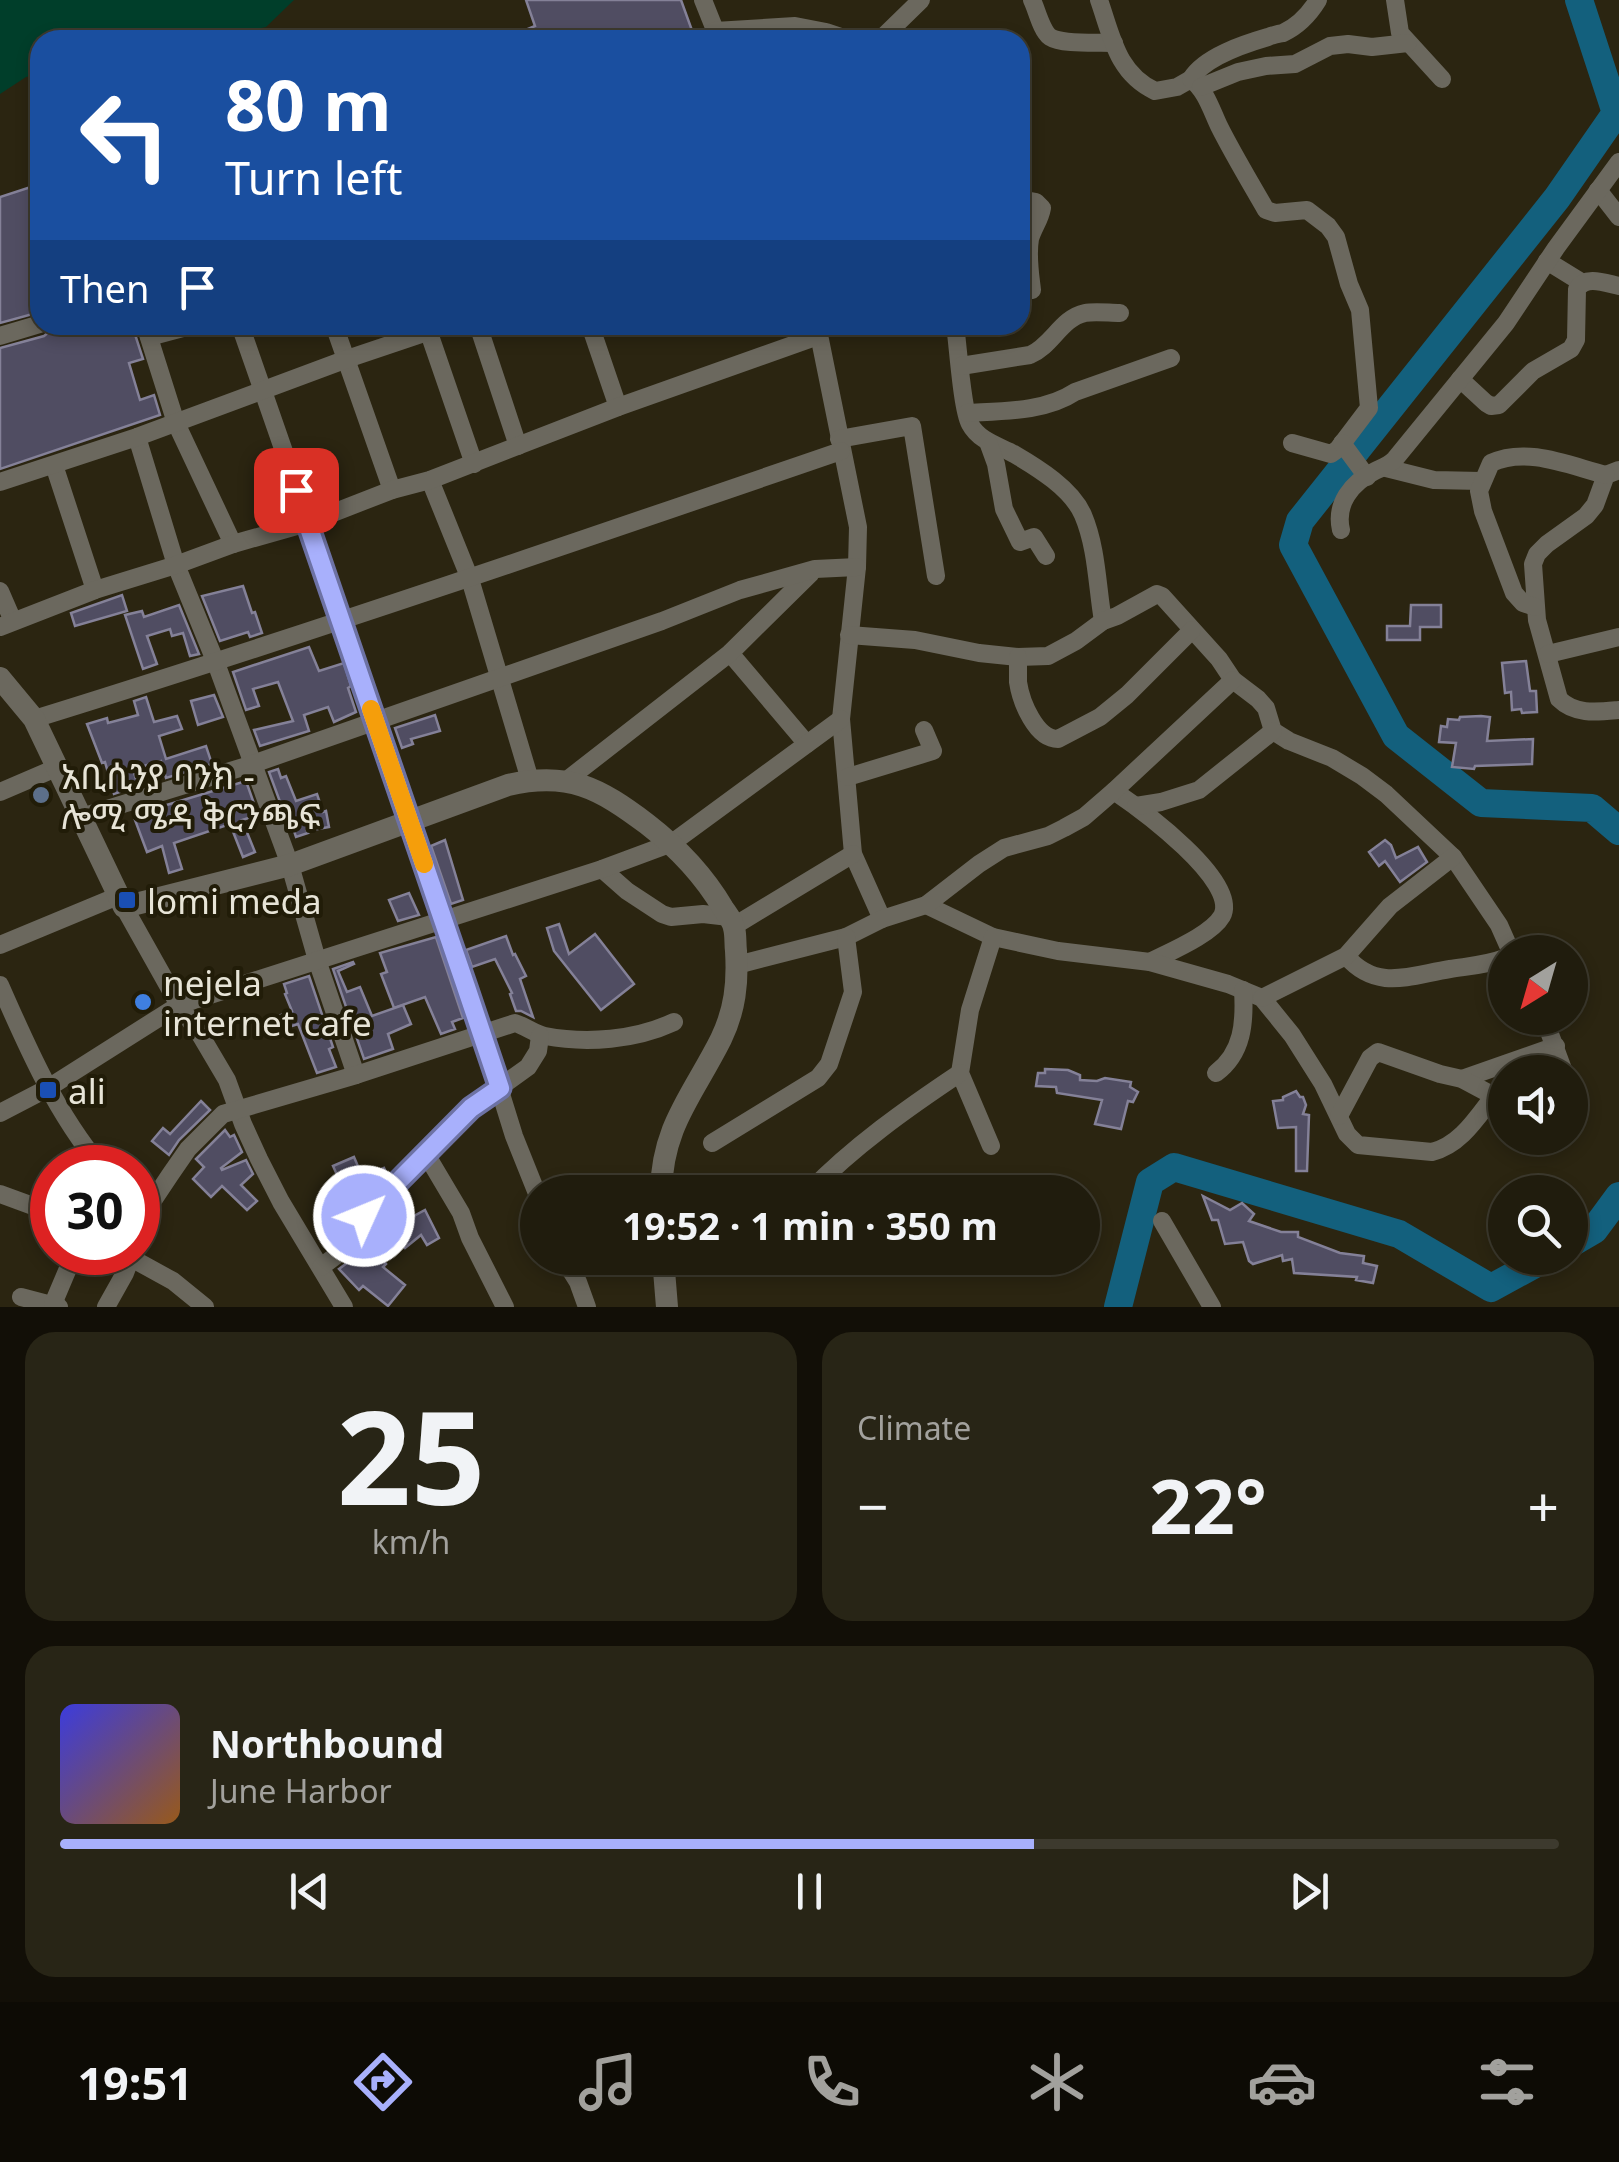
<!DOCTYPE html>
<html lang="en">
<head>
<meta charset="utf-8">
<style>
  :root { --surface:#201c0d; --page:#282516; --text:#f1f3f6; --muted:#a2a19d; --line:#3d3a2e; --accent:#a8b0fc }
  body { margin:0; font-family:"Noto Sans","Noto Sans Ethiopic",sans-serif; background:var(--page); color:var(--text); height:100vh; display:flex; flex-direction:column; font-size:38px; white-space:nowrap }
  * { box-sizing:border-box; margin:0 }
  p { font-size:32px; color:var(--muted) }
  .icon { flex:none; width:55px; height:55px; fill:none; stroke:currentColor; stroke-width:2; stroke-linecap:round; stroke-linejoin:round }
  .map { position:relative; height:1307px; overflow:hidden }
  .sheet { display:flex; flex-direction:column; gap:25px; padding:25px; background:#120f07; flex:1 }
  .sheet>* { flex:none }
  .guide { position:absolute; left:30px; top:30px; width:1000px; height:305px; border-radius:30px; box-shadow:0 5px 15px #0003,0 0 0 2px var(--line); background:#1a4fa0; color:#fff; overflow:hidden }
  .needle { width:65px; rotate:217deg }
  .controls { position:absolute; left:1488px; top:935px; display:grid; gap:20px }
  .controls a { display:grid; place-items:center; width:100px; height:100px; border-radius:50%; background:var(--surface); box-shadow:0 5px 15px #0003,0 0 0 2px var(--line); font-size:50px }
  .speed { position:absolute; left:30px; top:1145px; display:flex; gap:20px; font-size:50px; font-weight:700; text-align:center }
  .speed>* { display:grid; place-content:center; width:130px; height:130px; border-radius:50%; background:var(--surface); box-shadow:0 5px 15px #0003,0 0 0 2px var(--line); line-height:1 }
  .speed .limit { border:15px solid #d22; background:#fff; color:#111 }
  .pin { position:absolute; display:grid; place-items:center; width:85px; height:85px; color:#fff; margin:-42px; border-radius:20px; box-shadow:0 5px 15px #0006 }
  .me { position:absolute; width:110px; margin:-55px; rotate:46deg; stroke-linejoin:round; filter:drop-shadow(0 0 8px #0008) }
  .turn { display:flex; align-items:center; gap:35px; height:210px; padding:0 30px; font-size:45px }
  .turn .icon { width:130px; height:130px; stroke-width:2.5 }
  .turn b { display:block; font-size:70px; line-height:85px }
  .then { display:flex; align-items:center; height:95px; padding:0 30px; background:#0003; gap:20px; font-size:38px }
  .big { font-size:75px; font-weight:700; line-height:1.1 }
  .sheet .tile { flex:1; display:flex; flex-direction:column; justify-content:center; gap:15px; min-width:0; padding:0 35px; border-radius:30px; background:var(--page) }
  .sheet .dial { align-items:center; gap:0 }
  .dial b { font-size:130px; line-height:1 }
  .song { display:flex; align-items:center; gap:30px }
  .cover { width:120px; height:120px; border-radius:15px; background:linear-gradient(135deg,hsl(240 70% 55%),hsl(30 70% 35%)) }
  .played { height:10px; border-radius:5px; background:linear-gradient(90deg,var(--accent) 65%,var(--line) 65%) }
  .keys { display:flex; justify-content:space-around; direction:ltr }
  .heat { display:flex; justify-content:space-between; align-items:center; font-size:55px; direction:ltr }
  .sheet .tiles { flex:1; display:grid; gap:25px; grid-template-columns:1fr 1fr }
  .tile:last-child { grid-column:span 2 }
  .trip { position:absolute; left:520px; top:1175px; width:580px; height:100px; border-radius:50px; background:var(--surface); box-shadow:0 5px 15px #0003,0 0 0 2px var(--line); font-weight:700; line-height:100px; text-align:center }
  .dock { display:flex; height:160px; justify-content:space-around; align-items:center; background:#0d0b05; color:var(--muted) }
  .dock .icon { width:70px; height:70px }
  .dock .current { color:var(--accent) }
  .dock b { font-size:45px; color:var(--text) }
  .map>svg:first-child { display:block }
  .green { fill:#003e2a }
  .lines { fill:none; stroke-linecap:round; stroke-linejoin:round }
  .river { stroke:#13607d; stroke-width:28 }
  .building { fill:#504d62; stroke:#848198; stroke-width:2.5 }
  .minor { stroke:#6b685e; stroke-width:18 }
  .tertiary { stroke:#6b685e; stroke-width:22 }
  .route-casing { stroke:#6d72a4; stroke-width:25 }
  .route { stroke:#a8b0fc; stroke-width:18 }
  .slow { stroke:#f59e0b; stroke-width:18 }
  .service-dot { fill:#5c6f8a; stroke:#211c08; stroke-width:4 }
  .transit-dot { fill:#1a4fb4; stroke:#211c08; stroke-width:4 }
  .shop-dot { fill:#3f7fe0; stroke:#211c08; stroke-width:4 }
  .labels { text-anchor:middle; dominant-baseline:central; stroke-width:8; stroke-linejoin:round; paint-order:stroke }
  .poi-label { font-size:35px; fill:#e7e4d7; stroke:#211c08; text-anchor:start }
</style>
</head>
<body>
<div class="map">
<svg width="1619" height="1307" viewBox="0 0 1619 1307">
  <rect width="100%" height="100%" fill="#2b2511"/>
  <!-- green -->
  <polygon class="green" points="0,0 294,0 266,27 205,40 40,40 40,74 26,77 0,94"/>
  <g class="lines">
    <!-- river -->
    <g class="river">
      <polyline points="1579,0 1616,113 1557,198 1300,521 1293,545 1396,736 1481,803 1592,808 1619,831"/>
      <polyline points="1570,1244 1594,1230 1619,1196"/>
      <polyline points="1118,1307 1150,1182 1174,1167 1399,1234 1491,1288 1546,1258"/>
    </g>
  </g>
  <!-- building -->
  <g class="building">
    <polygon points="526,0 681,0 694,36 683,40 502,40 535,26"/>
    <polygon points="40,184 40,312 0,323 0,197"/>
    <polygon points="66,325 132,325 143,359 129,363 140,400 154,395 160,415 0,469 0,348 44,336 51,330"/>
    <polygon points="243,586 252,613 255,612 262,633 250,637 248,632 220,641 202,596"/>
    <polygon points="122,595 127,611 75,626 71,613"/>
    <polygon points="179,605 199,654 190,656 183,633 172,636 170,629 147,636 157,664 143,669 125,615 142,611 144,617"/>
    <polygon points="1411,605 1441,605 1441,627 1420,627 1420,640 1387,640 1387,626 1410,626"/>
    <polygon points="309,647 319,671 344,663 351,686 348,688 356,712 334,722 328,707 304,715 309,731 260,746 254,730 293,721 278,682 253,689 259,706 246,710 233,672"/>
    <polygon points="1526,661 1530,691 1536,691 1537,712 1522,713 1521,709 1512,710 1511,692 1505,693 1502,663"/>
    <polygon points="214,695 223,717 198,725 191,701"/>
    <polygon points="146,697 154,722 177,716 182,729 159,736 166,759 206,746 212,764 166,778 161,761 133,769 138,786 114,794 105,762 102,763 87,724 107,718 108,723 138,715 134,701"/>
    <polygon points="435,715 440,731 411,739 413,744 402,748 395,728"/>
    <polygon points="1481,716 1490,717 1487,741 1533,739 1532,764 1475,766 1474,769 1452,767 1456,743 1439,742 1441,726 1447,727 1448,719 1459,720 1460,717"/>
    <polygon points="278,769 281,778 286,776 296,801 317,794 323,812 326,811 329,827 307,831 308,833 296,837 289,816 286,818 269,772"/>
    <polygon points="246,781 258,815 242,820 255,852 243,857 230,824 174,843 182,869 169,873 162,846 147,852 135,820 152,813 150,810"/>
    <polygon points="445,840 463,900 451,904 431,846"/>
    <polygon points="1385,840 1391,845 1396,858 1418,847 1427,862 1400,882 1385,861 1379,866 1369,852"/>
    <polygon points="409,893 419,915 398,921 389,900"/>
    <polygon points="559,924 569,954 595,934 634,984 601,1010 554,951 547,928"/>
    <polygon points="506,936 513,955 515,954 526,976 520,979 533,1017 521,1011 516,1011 510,994 512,993 495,959 472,967 466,950"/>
    <polygon points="436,937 463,1018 452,1022 455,1029 441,1034 425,997 394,1008 381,974 387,972 380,953"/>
    <polygon points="353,962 354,964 338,971 347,992 360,987 372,1016 403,1005 411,1024 388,1034 393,1049 364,1059 333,969"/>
    <polygon points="309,976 333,1047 329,1049 336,1067 317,1073 298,1024 286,1028 281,1015 292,1011 285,994 287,993 284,984"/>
    <polygon points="1045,1069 1068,1070 1080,1075 1080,1080 1097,1081 1105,1078 1131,1082 1130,1087 1138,1092 1133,1102 1128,1101 1121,1129 1095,1124 1102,1100 1057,1093 1056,1087 1036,1086 1038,1073 1045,1073"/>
    <polygon points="1296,1091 1300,1097 1303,1097 1306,1105 1303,1114 1309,1115 1307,1171 1296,1171 1296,1127 1278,1128 1273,1101 1283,1100 1283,1097"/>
    <polygon points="201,1101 210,1110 179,1140 169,1155 152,1141 163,1128 170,1134"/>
    <polygon points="225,1130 230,1137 234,1135 242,1152 221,1168 222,1170 246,1160 253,1174 241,1185 257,1201 247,1210 222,1186 211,1197 193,1179 204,1167 196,1159"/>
    <polygon points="354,1157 363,1178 384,1168 385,1170 376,1179 378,1184 370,1192 367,1187 356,1197 338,1177 333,1166"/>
    <polygon points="1203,1196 1230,1210 1242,1203 1254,1214 1249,1221 1281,1232 1298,1232 1298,1237 1340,1253 1364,1256 1363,1263 1377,1266 1373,1283 1356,1280 1357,1277 1294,1273 1292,1259 1283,1261 1282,1255 1253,1264 1249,1261 1243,1242 1225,1244 1218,1220 1212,1220"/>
    <polygon points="425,1210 439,1238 427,1245 421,1235 405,1248 393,1234 369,1246 386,1264 383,1267 405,1285 388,1306 363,1286 359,1290 339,1269 359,1254 369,1243 373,1232 394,1212 399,1224"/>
  </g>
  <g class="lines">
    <!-- minor -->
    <g class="minor">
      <polyline points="703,0 719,40"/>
      <path d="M 1032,0 C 1037,10 1041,30 1050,37 C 1062,45 1099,42 1114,43"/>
      <path d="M 1099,0 C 1112,37 1117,73 1155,91 L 1177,87 L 1191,79 C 1206,91 1211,109 1219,126 C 1233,154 1250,182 1266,210 L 1275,213 L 1307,210 L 1328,226 L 1336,237 L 1349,284 L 1360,310 L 1369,408 L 1338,449 L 1331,454 L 1292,443"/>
      <polyline points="1395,0 1400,33 1442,79"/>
      <polyline points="715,31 795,26 826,32 850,40"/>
      <polyline points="880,40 921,0"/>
      <path d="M 1191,79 C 1204,57 1244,44 1268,37 C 1269,36 1282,33 1283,33 C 1298,26 1310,13 1318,0"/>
      <polyline points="1201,87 1238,72 1266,66 1295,64 1330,46 1348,44 1372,47 1408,43"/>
      <polyline points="1598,190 1619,217"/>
      <path d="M 1020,199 L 1036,202 L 1042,208 C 1040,220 1033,228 1030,239 C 1027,256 1030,273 1032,290"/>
      <polyline points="1547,261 1581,282"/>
      <polyline points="145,325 176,423 233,544"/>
      <polyline points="240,325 343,621 409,821 482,1033 514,1136 538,1196"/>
      <polyline points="334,325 392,490"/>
      <polyline points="478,325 518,446"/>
      <polyline points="590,325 618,407"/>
      <polyline points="817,325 858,527 857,567 841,719 853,854 882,919"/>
      <path d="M 955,325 C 958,345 962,410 970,424 C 979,441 999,446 1014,454 C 1038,468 1072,489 1083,515 C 1097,548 1097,586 1103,621"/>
      <polyline points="429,333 474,464"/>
      <polyline points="0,336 40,324"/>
      <polyline points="149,337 194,325"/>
      <path d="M 961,366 L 1030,355 C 1052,346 1061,318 1085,313 C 1095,311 1109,313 1120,313"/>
      <path d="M 1460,379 L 1486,403 L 1491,406 L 1499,405 L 1533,371 L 1571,349 L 1576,340 L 1577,289 C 1586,275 1605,283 1619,286"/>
      <path d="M 967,413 C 1002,411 1045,412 1075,392 L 1171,358"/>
      <polyline points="137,437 176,565 216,663 290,865 317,960 356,1075"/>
      <polyline points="839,439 912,426 936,576"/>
      <polyline points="988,442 996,464 1004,509 1020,542 1034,537 1046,556"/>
      <polyline points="1342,443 1367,477"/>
      <polyline points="54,465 95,590"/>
      <polyline points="1386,468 1434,480 1481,481"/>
      <path d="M 1619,470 L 1606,475 L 1595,505 L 1586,516 L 1547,544 L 1537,554 L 1533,564 L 1537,620 L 1559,699 C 1575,715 1597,712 1619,710"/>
      <polyline points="430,480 470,579 530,780"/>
      <polyline points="0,482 137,437 347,359 448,325"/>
      <path d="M 1341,530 C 1335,504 1351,483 1375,471 C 1383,467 1388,466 1395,459 L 1506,323 L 1556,248 L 1619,162"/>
      <polyline points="0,591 13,621"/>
      <path d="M 1535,607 L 1523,603 L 1514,593 L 1483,511 L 1479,491 L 1491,463 C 1527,446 1570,466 1606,475"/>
      <polyline points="0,627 95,590 176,565 233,544 307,523 392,490 430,480 618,407 818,336"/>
      <polyline points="849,635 915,640 979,653 1018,657 1048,656 1076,641 1103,621 1117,616 1157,594 1162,596 1219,659 1233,680 1258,699 1266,708 1273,731 1289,741 1332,758 1362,776 1386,794 1453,857 1499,925 1511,952"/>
      <polyline points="730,653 807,744"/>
      <polyline points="1548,654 1619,637"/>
      <path d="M 1018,657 C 1018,665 1018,674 1018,682 C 1021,702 1036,739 1058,739 L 1100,717 L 1127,695 L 1192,630"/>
      <path d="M 34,719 C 305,635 573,543 841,451"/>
      <polyline points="848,777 933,751 924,730"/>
      <polyline points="567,780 730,653 811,573"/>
      <path d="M 1114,791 C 1139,808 1240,881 1222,916 C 1211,935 1169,952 1150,962"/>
      <polyline points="0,792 56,768"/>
      <polyline points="1136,806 1161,802 1199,790 1273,731"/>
      <polyline points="81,817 253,764 662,621 740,590 815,569 857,567"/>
      <polyline points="602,869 627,891 662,914 671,917 703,914 729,917"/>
      <path d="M 926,905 L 993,937 L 1058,951 L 1150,962 L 1228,984 L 1262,998 L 1292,1035 L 1323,1084 L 1347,1134 L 1358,1145 L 1432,1152 C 1460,1145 1476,1119 1493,1097"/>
      <polyline points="124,907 179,1005 201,1036 227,1080 243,1124 259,1159 281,1202 344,1307"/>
      <polyline points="734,926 853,854"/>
      <polyline points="0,945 118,896"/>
      <path d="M 1346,956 C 1377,992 1411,975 1450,969 C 1469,966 1487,965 1505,958"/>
      <polyline points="737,965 846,937 882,919 926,905 979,864 1004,848 1048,836 1064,828 1084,817 1114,791 1233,680"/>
      <path d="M 0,985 C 28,1049 56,1113 102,1168"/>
      <polyline points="1262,998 1346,956 1390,906 1453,857"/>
      <polyline points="1544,1018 1564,1072"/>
      <path d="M 1216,1073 C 1243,1053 1245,1022 1243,990"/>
      <polyline points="1462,1079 1556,1046"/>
      <polyline points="0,1113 48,1088 179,1005 602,869 672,843 841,719"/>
      <polyline points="1339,1116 1370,1058 1378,1052 1440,1074 1462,1079 1505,1102"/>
      <polyline points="712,1143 818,1078 829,1064 853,992 846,937"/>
      <polyline points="991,1146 960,1073 970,1010 993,937"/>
      <polyline points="426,1154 461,1213 470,1238 505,1307"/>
      <path d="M 809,1192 C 854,1146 906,1109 960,1073"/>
      <polyline points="0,1194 52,1213"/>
      <polyline points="1162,1221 1212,1307"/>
      <path d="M 138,1240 L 152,1202 L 170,1175 L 188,1149 L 223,1114 L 356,1075 L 515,1023 C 525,1026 535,1034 545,1036 C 587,1044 635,1040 674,1022"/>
      <polyline points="131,1258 173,1281 205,1307"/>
      <polyline points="563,1258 578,1282 587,1307"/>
      <polyline points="321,1267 350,1245 359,1235 364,1216 471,1108 528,1067 538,1051 540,1036"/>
      <polyline points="21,1297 59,1307"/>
      <polyline points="53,1304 75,1252"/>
      <polyline points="106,1307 125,1273 133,1252"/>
    </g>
    <!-- tertiary -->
    <g class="tertiary">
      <path d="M 0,678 L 34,719 L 124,907 L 290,865 L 508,785 C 569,771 599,788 647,824 C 678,848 703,874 723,908 C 727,914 733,921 734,928 C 736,935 735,943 736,951 C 738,983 735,1010 721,1039 C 693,1095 662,1126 661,1192"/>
      <polyline points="663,1258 667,1307"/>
    </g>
  </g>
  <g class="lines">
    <defs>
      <path id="route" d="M 296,490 C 365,688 433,888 500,1088 L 471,1108 L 364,1216"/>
    </defs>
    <!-- route casing -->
    <use href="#route" class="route-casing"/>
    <!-- route -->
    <use href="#route" class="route"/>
    <!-- slow -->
    <polyline class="slow" points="371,709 424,864"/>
  </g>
  <!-- markers -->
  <circle class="service-dot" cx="41" cy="795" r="10"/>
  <g class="transit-dot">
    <rect x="117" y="890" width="20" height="20" rx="5"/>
    <rect x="38" y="1080" width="20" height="20" rx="5"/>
  </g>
  <circle class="shop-dot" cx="143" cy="1002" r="10"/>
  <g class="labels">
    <!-- poi labels -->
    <g class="poi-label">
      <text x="61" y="775">አቢሲንያ ባንክ -<tspan x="61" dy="40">ሎሚ ሜዳ ቅርንጫፍ</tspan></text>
      <text x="147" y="900">lomi meda</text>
      <text x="163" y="982">nejela<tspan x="163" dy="40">internet cafe</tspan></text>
      <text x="68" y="1090">ali</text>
    </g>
  </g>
</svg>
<div class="controls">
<a><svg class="needle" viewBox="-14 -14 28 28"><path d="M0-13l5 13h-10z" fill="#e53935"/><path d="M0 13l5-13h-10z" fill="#a2a19d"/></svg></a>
<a><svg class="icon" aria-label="sound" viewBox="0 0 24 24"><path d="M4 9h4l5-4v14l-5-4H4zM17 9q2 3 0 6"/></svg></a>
<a><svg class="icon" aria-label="search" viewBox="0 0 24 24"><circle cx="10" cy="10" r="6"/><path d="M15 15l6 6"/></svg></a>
</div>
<div class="speed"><div class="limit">30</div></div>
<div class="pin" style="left:296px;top:490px;background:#d93025"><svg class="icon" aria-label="arrive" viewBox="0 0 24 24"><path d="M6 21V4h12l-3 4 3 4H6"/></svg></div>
<svg class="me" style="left:364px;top:1216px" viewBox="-20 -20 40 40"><circle r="17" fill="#a8b0fc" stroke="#fff" stroke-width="3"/><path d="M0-11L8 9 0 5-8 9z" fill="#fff"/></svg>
<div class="trip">19:52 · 1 min · 350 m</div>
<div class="guide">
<div class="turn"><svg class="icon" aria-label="left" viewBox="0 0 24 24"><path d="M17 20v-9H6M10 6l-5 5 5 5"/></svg><div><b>80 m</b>Turn left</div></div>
<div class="then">Then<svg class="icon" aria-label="arrive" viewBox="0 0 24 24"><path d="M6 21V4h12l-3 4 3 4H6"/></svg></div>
</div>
</div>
<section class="sheet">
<div class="tiles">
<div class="tile dial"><b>25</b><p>km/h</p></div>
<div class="tile"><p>Climate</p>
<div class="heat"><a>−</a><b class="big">22°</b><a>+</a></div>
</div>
<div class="tile">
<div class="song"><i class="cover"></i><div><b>Northbound</b><p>June Harbor</p></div></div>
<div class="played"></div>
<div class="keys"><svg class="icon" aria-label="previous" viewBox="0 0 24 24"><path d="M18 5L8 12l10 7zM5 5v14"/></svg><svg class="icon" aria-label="pause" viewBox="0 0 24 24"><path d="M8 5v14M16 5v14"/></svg><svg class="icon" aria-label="next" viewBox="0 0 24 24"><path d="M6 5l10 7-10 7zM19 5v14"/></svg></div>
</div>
</div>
</section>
<nav class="dock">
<b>19:51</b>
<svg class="icon current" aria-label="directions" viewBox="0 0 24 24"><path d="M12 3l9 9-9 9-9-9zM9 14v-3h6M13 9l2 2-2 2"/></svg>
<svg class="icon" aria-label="music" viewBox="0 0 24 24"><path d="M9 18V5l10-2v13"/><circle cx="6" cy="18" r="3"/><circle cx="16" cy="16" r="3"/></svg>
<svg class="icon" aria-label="phone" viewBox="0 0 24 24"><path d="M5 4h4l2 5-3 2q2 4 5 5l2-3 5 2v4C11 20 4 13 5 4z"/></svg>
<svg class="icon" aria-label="climate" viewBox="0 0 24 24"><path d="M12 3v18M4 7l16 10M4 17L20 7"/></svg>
<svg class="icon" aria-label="car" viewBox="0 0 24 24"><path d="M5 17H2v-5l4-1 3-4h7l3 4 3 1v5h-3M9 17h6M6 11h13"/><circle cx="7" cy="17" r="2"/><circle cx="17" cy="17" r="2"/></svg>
<svg class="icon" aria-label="filters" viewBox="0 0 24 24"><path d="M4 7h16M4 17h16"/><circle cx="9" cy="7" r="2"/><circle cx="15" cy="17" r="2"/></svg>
</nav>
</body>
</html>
